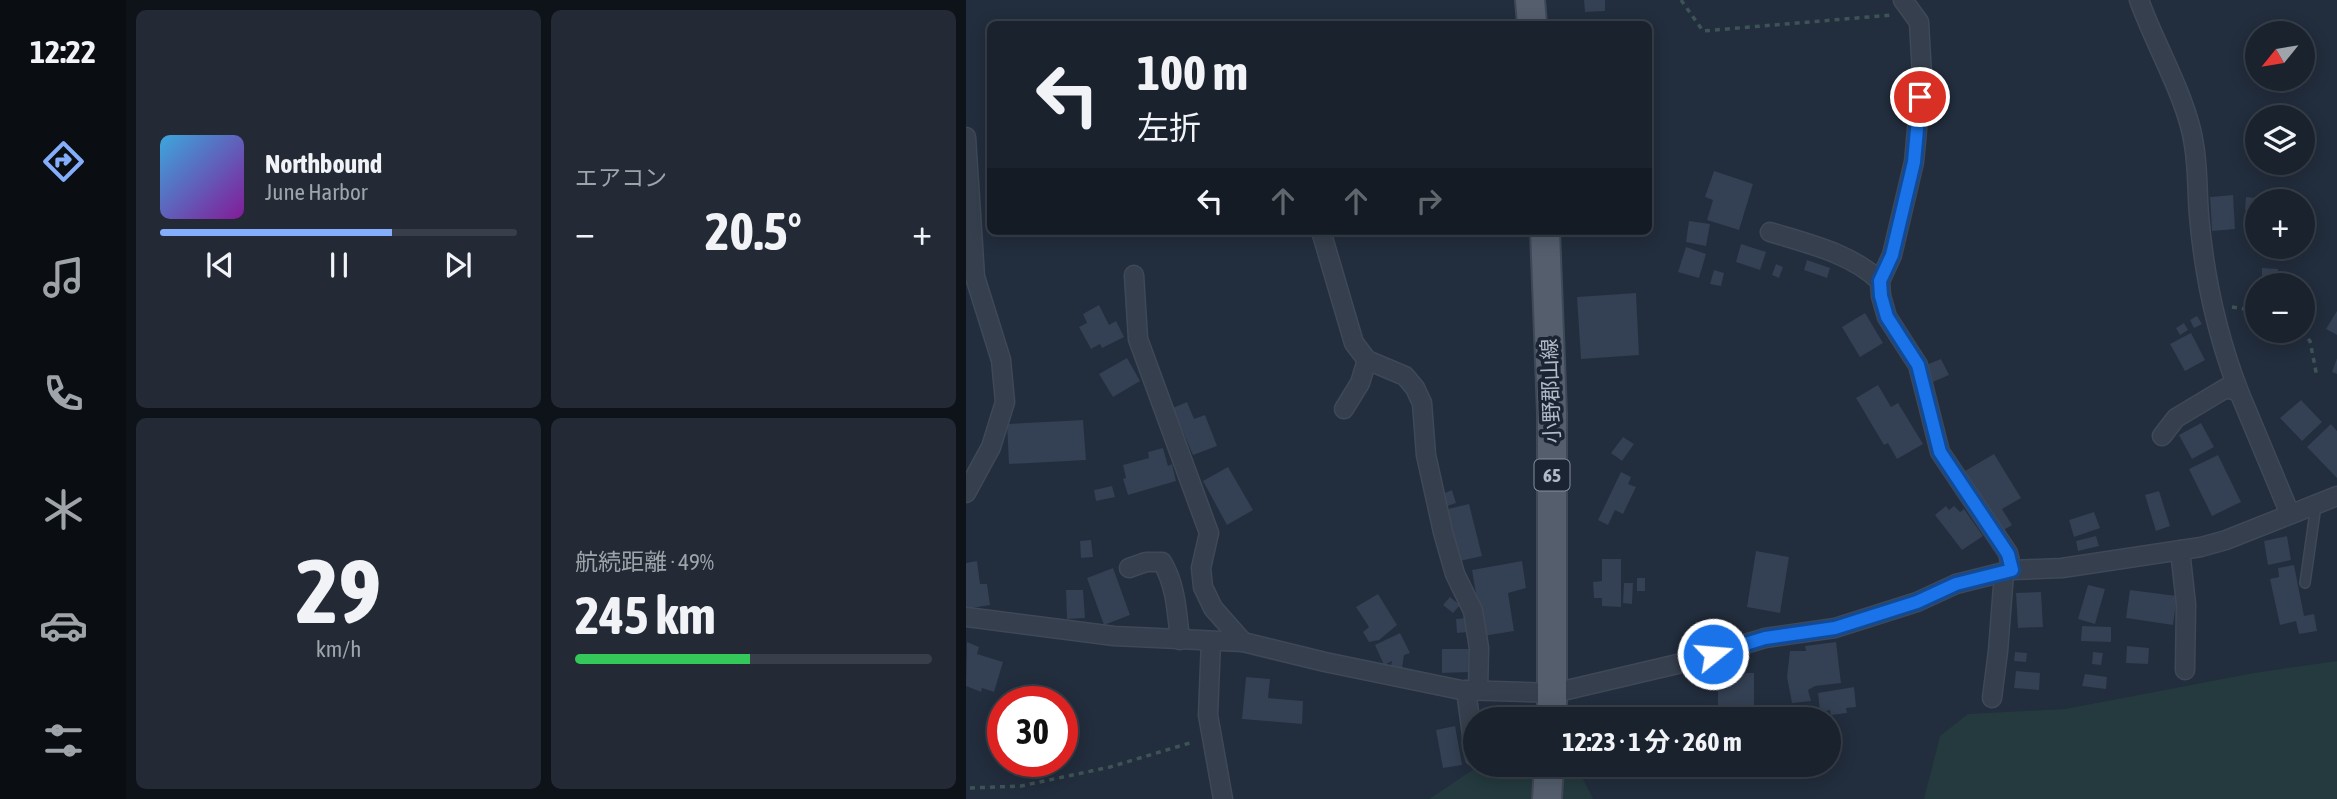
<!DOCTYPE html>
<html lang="ja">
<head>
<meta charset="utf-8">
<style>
  :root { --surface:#1a222e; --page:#232a36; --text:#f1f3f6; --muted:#9fa4aa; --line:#383f4a; --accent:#84adfb }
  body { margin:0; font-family:"Asap Condensed","Noto Sans JP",sans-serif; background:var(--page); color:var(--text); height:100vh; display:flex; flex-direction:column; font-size:26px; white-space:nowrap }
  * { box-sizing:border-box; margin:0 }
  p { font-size:23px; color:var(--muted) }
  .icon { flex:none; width:38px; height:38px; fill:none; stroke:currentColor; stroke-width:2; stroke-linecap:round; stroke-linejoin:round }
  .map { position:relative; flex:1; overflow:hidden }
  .side { display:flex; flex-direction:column; gap:10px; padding:10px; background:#0e1319; width:840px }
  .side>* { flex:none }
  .guide { position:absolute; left:21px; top:21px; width:665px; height:214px; border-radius:10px; box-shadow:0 4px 18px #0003,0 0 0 2px var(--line); background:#1a222e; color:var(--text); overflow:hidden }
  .needle { width:46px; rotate:240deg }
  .buttons { position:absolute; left:1279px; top:21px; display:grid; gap:14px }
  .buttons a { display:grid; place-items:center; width:70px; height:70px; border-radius:50%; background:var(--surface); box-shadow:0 4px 18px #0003,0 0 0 2px var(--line); font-size:35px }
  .speed { position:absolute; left:21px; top:686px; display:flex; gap:14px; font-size:35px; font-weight:700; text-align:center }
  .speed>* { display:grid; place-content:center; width:91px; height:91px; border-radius:50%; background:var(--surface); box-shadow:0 4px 18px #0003,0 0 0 2px var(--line); line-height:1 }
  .speed .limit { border:10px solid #d22; background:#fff; color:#111 }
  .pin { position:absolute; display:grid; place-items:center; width:60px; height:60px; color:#fff; margin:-30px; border:4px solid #fff; border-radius:50%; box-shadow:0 2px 7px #0007 }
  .me { position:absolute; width:77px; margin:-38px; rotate:73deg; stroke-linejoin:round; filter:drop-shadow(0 0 5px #0008) }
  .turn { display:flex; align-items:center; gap:24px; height:147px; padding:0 35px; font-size:32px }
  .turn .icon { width:91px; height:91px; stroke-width:2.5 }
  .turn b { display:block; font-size:49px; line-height:60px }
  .lanes { display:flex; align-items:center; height:66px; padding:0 35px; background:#0003; justify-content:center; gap:35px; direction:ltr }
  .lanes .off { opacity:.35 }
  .big { font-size:52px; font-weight:700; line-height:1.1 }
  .side .widget { flex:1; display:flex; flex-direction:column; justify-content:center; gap:10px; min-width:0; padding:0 24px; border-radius:10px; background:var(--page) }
  .side .dial { align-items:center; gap:0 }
  .dial b { font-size:91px; line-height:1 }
  .song { display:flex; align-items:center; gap:21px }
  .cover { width:84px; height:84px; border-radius:10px; background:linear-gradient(135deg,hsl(200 70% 55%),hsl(290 70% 35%)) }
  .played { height:7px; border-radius:4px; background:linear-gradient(90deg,var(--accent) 65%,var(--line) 65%) }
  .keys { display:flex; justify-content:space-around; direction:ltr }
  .heat { display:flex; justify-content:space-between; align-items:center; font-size:38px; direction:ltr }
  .charge { height:10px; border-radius:5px; background:linear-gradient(90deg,#34c759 49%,var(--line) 0) }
  .side .tiles { flex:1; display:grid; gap:10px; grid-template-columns:repeat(2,1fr) }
  .trip { position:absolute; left:497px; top:707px; width:378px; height:70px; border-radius:35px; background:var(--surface); box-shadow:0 4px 18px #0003,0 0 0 2px var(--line); font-weight:700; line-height:70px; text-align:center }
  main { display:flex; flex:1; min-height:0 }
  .tabs { display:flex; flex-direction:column; width:126px; justify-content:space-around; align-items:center; background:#0a0e12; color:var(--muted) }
  .tabs .icon { width:49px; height:49px }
  .tabs .active { color:var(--accent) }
  .tabs b { font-size:32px; color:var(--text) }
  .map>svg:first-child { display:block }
  .green { fill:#243a3e }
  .building { fill:#344053 }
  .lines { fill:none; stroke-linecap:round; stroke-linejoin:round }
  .service-casing { stroke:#3f4856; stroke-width:12 }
  .minor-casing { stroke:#3f4856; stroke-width:21 }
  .primary-casing { stroke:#3f4856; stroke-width:32 }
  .path { stroke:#3d5356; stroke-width:3.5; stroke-dasharray:5 5; stroke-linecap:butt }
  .service { stroke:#363f4d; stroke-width:9 }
  .minor { stroke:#363f4d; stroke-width:18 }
  .primary { stroke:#545e6d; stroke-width:28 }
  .route-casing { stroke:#114b97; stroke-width:18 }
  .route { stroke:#1a73e8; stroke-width:12 }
  .labels { text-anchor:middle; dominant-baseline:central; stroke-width:7; stroke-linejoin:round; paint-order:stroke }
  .shield { fill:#1b2432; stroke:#858d9b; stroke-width:2 }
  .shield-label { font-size:19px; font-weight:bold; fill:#b2bac8 }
  .street-label { font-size:21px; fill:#b2bac8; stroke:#1b2432 }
</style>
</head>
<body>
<main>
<nav class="tabs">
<b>12:22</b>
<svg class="icon active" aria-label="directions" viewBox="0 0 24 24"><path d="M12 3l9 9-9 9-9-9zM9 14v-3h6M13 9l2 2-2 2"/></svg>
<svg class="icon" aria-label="music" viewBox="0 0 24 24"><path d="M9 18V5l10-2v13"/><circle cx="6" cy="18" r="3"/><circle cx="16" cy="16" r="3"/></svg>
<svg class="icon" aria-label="phone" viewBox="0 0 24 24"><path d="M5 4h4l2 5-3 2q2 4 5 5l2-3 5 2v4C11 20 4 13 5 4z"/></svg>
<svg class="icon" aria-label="climate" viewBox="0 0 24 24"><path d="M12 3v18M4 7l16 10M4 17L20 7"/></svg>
<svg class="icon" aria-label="car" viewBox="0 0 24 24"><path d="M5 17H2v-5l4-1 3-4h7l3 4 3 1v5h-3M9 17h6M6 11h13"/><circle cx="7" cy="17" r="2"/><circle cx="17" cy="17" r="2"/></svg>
<svg class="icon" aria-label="filters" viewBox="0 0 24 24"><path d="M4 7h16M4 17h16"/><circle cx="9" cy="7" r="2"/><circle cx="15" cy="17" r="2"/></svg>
</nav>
<section class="side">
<div class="tiles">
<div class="widget">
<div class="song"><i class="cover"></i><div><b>Northbound</b><p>June Harbor</p></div></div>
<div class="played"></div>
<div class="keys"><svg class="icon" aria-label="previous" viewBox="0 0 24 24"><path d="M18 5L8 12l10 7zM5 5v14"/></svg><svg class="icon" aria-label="pause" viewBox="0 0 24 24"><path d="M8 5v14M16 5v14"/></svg><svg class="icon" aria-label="next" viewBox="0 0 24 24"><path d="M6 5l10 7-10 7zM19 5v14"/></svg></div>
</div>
<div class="widget"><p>エアコン</p>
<div class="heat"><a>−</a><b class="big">20.5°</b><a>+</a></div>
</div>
<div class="widget dial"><b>29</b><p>km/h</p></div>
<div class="widget"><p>航続距離 · 49%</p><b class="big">245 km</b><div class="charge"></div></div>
</div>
</section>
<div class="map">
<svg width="1371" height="799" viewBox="0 0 1371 799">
  <rect width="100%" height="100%" fill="#222d3d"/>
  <!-- green -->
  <g class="green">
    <polygon points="1371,661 1371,799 958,799 974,736 1002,714 1099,709 1288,673"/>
    <polygon points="514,765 610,765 627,799 463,799"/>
  </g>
  <!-- building -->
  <g class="building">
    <polygon points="618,0 639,0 639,11 619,12"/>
    <polygon points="636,19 636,24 612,24 612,20"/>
    <polygon points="748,171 787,184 773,230 741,220 747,200 739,197"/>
    <polygon points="1267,195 1269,229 1246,231 1244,197"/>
    <polygon points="1280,197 1289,198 1288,211 1279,210"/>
    <polygon points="723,221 744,224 740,246 720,242"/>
    <polygon points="775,244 800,252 794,270 770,262"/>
    <polygon points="720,247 740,254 733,278 712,272"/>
    <polygon points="841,260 864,268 861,278 838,270"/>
    <polygon points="810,264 817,267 813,278 806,275"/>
    <polygon points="1296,268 1312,269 1311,285 1291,285 1291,281 1296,281"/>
    <polygon points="748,270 758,273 755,286 744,284"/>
    <polygon points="670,293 673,355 615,359 611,297"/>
    <polygon points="133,305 143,325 150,321 158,337 136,348 134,344 125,349 113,327 121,323 117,314"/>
    <polygon points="1371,311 1371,335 1360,329"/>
    <polygon points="899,313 917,343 894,357 876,327"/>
    <polygon points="1231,316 1236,324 1228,328 1224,320"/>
    <polygon points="1218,323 1222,330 1214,335 1210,328"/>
    <polygon points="1225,333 1239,360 1219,371 1204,344"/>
    <polygon points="161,358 174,381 147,397 133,374"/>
    <polygon points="1371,358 1371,374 1366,372"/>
    <polygon points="975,359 983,375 967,382 960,365"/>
    <polygon points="912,385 925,407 932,403 957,444 931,459 922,443 918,445 890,398"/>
    <polygon points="1335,400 1356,422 1336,441 1314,418"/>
    <polygon points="221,402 228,419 239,415 251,446 227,455 207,408"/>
    <polygon points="117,420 120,460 43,464 41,424"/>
    <polygon points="1235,423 1248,447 1226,459 1213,435"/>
    <polygon points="1365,424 1371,431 1371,478 1341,447"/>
    <polygon points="657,437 668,444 656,461 645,453"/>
    <polygon points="197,448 202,466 206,464 210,481 162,495 157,479 160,478 157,465 183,458 182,452"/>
    <polygon points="1028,454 1055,498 1036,509 1046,525 1036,531 999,471"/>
    <polygon points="1252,455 1275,502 1246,516 1223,469"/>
    <polygon points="262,467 287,510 261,525 237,481"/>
    <polygon points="655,472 665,477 662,484 670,487 657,514 649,510 642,525 632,520"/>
    <polygon points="146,486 149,497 130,501 128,490"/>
    <polygon points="486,490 490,503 478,507 474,495"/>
    <polygon points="1193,491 1204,526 1190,531 1179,495"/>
    <polygon points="503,504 516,556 494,561 482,509"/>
    <polygon points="980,506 983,510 988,506 994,512 998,509 1017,536 996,550 969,515"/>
    <polygon points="1128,512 1134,528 1108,537 1103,520"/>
    <polygon points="1130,536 1133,546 1112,551 1110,541"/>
    <polygon points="1321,536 1325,560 1302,565 1298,541"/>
    <polygon points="125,540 127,557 115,558 114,541"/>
    <polygon points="790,551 823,557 814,613 781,607"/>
    <polygon points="636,559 655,559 655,607 636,606 636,598 628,598 627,582 636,581"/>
    <polygon points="11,561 14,584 21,584 24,605 0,609 0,563"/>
    <polygon points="556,561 560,588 542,593 548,631 517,636 506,570"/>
    <polygon points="1328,565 1338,616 1348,614 1351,631 1333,634 1330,621 1314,625 1304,579 1313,577 1312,568"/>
    <polygon points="147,568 164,615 138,625 121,578"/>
    <rect x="671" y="578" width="8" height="13"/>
    <polygon points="658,583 667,583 666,604 657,603"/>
    <polygon points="1122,585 1139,589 1129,624 1112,619"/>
    <polygon points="100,590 117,590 119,618 101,619"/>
    <polygon points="1164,590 1211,596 1207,625 1160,618"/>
    <polygon points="1075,592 1077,627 1052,628 1050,593"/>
    <polygon points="412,594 431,625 413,640 403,642 397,632 403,627 390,607"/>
    <polygon points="484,597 494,605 487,613 477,605"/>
    <polygon points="501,618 502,632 491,633 490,619"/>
    <polygon points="1116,626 1145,627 1145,642 1115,641"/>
    <polygon points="434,633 444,653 438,655 436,668 425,666 426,661 418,665 409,645"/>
    <polygon points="1,642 13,647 11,654 37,662 28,692 16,688 15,692 0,686"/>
    <polygon points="870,642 875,683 849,686 842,690 845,701 826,703 821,677 824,651 840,651 839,646"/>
    <polygon points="1161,646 1183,648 1182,664 1160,663"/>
    <polygon points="476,649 504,649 505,672 476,673"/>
    <polygon points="1049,652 1061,653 1060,662 1048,661"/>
    <polygon points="1127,652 1137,653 1135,665 1126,664"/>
    <polygon points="1050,671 1074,673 1073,690 1048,688"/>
    <rect x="752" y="673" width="36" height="46"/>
    <polygon points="1119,674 1141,677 1140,689 1116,686"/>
    <polygon points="280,677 304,679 302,698 337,701 336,724 276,719"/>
    <polygon points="888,687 890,707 880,708 881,713 865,715 864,710 854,712 852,693"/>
    <polygon points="489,726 496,765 477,768 470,730"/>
  </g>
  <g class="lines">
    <defs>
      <polyline id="service" points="1339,583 1350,505"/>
      <g id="minor">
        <path d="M 1173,0 C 1189,45 1222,100 1228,145 C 1232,168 1231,192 1233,215 C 1238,276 1251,335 1273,392"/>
        <polyline points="0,137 9,277 35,360 39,402 25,447 0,493"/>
        <polyline points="355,231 388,343 401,360 439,376 449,388 456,403 460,455 477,532 489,574 507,611 513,648 512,690"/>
        <path d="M 804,232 C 843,244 884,253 914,281 L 915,296 L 921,317 L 952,365 L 974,452 L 1042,553 L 1046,570"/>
        <polyline points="168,275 172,339 243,533 235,568 237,587 247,608 277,642"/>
        <polyline points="914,281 926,255 948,162 956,75 953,22 937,0"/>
        <polyline points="378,409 394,383 401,360"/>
        <polyline points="1196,436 1210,418 1260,388 1273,392 1324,514"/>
        <polyline points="1214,550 1220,604 1219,670"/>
        <path d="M 163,568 L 180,562 L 196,562 C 210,585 211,613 214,640"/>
        <polyline points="0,617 148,636 277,642 359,662 495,690 588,693 720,662 799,638 869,628 951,602 990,584 1046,570 1096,568 1235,547 1260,540 1371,496"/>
        <polyline points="245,641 242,715 257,799"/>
        <polyline points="500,690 509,757"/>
        <polyline points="1026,698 1032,651 1038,573"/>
      </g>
      <g id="primary">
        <polyline points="564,0 566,24"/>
        <polyline points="579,231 586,413 586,719"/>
        <polyline points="581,799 583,765"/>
      </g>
    </defs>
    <!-- service casing -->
    <use href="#service" class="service-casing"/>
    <!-- minor casing -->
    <use href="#minor" class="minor-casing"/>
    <!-- primary casing -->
    <use href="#primary" class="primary-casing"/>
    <!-- path -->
    <g class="path">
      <polyline points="715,0 737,31 926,15"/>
      <polyline points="1266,307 1292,311"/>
      <polyline points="1336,331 1344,341 1351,377"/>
      <polyline points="4,788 55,786 144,767 227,742"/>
    </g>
    <!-- service -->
    <use href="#service" class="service"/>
    <!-- minor -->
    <use href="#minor" class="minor"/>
    <!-- primary -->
    <use href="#primary" class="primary"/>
  </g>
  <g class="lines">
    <defs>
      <polyline id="route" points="747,654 799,638 869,628 951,602 990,584 1046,570 1042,554 974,452 952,365 921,317 915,296 914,281 926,255 948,162 954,97"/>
    </defs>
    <!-- route casing -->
    <use href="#route" class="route-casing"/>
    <!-- route -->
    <use href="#route" class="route"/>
  </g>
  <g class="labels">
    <!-- shield labels -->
    <rect class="shield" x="568.5" y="459.5" width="35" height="31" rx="5"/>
    <g class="shield-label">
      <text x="586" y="475">65</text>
    </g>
    <!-- street labels -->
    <g class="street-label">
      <text transform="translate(584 391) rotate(-92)">小野郡山線</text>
    </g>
  </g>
</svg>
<div class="buttons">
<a><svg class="needle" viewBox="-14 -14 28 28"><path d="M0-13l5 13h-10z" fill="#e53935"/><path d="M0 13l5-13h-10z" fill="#9fa4aa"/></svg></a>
<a><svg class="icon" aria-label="layers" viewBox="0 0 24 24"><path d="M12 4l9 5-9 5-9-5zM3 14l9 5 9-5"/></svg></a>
<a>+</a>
<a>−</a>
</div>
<div class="speed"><div class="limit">30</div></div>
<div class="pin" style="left:954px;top:97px;background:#d93025"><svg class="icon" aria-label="arrive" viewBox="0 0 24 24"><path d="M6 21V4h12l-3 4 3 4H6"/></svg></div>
<svg class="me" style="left:747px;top:654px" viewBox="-20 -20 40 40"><circle r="17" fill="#1a73e8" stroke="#fff" stroke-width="3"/><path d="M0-11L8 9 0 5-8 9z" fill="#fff"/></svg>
<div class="trip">12:23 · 1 分 · 260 m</div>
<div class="guide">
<div class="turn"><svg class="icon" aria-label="left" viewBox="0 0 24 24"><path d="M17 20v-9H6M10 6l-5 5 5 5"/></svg><div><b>100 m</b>左折</div></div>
<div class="lanes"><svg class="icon" aria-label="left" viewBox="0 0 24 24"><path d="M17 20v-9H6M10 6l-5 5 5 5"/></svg><svg class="icon off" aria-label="ahead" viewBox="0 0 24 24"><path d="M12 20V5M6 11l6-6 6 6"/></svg><svg class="icon off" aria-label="ahead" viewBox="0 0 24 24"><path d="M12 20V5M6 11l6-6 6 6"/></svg><svg class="icon off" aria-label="right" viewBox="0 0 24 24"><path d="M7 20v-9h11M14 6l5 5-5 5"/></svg></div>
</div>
</div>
</main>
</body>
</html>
